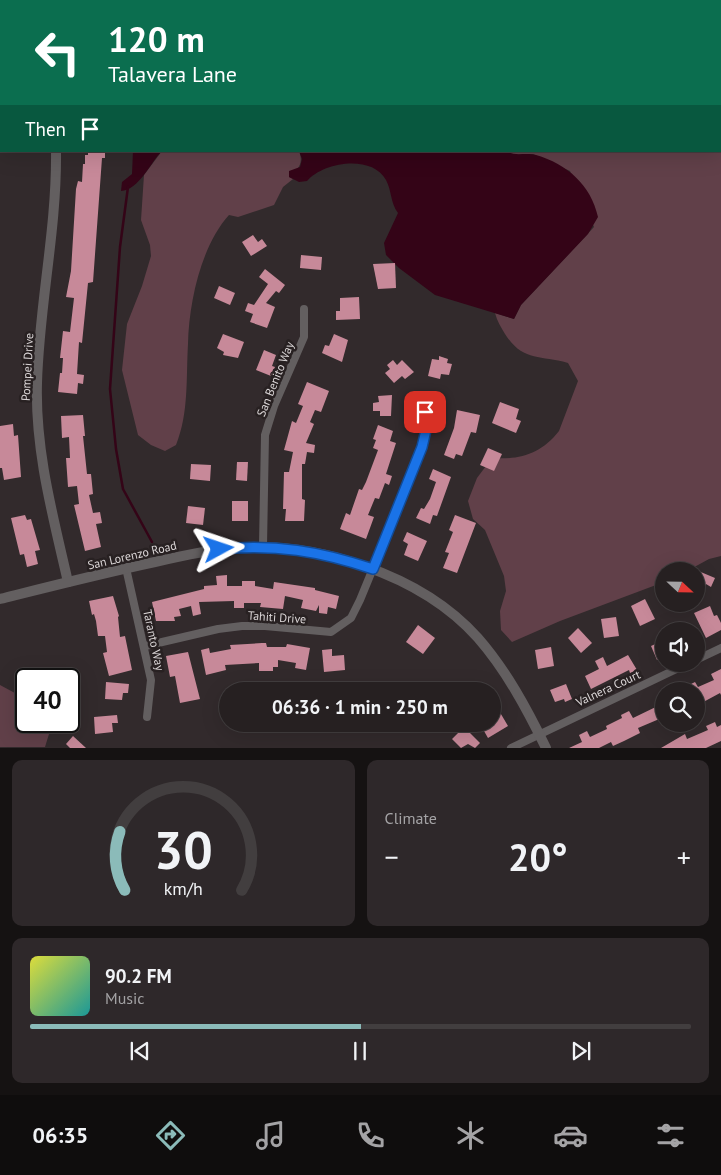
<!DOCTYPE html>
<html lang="en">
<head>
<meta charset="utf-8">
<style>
  :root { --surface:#262021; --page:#2e282a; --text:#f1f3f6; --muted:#a4a3a5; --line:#423e3f; --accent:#8bbbb9 }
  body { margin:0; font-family:"PT Sans",sans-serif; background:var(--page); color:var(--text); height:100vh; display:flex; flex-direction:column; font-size:19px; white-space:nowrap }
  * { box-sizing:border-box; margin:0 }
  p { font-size:16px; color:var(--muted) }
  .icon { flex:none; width:28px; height:28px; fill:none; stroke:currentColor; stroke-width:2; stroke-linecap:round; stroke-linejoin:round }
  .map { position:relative; height:748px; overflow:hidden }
  .sheet { display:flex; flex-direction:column; gap:12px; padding:12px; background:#151212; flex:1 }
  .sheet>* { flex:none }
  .top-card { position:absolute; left:0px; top:0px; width:721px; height:152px; box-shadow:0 5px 20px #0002,0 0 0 1px var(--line); background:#0b6e4f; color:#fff; overflow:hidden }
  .needle { width:32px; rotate:112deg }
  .tools { position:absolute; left:655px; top:562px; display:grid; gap:10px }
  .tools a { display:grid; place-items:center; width:50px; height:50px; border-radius:50%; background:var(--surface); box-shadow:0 5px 20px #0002,0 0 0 1px var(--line); font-size:25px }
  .speed { position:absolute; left:15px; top:668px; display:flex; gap:10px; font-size:25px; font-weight:700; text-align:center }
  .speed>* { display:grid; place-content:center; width:65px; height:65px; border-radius:50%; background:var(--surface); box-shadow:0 5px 20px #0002,0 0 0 1px var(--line); line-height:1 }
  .speed .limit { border:2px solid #111; border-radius:8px; background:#fff; color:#111 }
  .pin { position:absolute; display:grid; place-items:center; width:42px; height:42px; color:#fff; margin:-21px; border-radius:10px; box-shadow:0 2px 8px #0006 }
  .me { position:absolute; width:55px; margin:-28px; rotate:85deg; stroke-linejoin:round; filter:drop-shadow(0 0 4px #0008) }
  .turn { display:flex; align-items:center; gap:18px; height:105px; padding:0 25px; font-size:22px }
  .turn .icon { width:65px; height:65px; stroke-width:2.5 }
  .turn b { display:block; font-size:35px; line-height:42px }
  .then { display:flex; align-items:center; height:48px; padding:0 25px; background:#0003; gap:10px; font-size:19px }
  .big { font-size:38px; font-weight:700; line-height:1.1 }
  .sheet .tile { flex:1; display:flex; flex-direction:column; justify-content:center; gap:8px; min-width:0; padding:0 18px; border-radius:10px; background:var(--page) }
  .sheet .dial { align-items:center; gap:0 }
  .dial svg { height:130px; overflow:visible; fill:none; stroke:var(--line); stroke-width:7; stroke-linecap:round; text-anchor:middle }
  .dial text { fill:var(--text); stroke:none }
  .song { display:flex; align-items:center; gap:15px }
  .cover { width:60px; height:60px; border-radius:8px; background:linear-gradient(135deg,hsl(60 70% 55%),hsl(180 70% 35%)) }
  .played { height:5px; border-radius:2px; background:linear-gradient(90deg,var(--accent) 50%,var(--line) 50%) }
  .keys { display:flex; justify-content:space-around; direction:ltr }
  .heat { display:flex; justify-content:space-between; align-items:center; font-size:28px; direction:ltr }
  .sheet .tiles { flex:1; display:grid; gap:12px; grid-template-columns:1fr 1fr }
  .tile:last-child { grid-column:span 2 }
  .trip { position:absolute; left:219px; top:682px; width:282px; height:50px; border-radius:25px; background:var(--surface); box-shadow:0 5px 20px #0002,0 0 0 1px var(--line); font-weight:700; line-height:50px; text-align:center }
  .tabs { display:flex; height:80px; justify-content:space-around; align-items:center; background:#0f0d0d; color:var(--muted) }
  .tabs .icon { width:35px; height:35px }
  .tabs .selected { color:var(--accent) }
  .tabs b { font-size:22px; color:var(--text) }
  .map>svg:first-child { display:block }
  .green { fill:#614049 }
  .water { fill:#340417 }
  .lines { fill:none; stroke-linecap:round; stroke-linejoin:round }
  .stream { stroke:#340417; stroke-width:2.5 }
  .building { fill:#c78999 }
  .minor { stroke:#635f60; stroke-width:8 }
  .tertiary { stroke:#635f60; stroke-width:10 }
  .route-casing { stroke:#114b97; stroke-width:12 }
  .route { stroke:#1a73e8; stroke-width:9 }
  .labels { text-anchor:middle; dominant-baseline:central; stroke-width:5; stroke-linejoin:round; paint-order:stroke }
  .street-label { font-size:12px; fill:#dbd6d7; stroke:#282122 }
</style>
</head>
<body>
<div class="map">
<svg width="721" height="748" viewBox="0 0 721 748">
  <rect width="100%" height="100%" fill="#322a2c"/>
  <!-- green -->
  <g class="green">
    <path d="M 466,0 L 721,0 L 721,556 L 709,559 L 687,571 L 664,571 L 664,582 L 560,621 L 512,642 L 501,630 L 500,611 L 506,591 L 504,576 L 485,530 L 473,519 L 468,501 L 477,478 L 492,458 C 520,460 541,454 559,431 L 578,381 L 568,363 C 539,355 523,362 505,334 C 501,327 497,321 495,313 L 514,319 L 521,305 L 594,227 L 570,171 L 533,154 L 512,155 L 506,151 L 720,151 L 720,1 L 464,1 Z"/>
    <path d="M 162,151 L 299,151 C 304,164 298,169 289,177 L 293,179 L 283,187 L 274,205 L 238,217 L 229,215 C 201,246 189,302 188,344 C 186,378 189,413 176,445 L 165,451 L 151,445 L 138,435 L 122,370 L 127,324 L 142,286 L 151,256 L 150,245 L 141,220 L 144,175 Z"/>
    <polygon points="0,685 26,699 26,721 53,721 45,747 0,747"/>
  </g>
  <!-- water -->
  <g class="water">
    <path d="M 133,151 L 162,151 C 150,163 139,190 121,191 L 122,182 L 132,174 Z"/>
    <path d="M 299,151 L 506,151 C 516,157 525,152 536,155 C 567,164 591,185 598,217 L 588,234 L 521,305 L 514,319 L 435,295 L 399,268 L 386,255 L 384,243 L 398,213 C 390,202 392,191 386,180 C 372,154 323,162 307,181 L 299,182 L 289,177 L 289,171 L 300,167 L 302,159 Z"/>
  </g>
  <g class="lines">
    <!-- stream -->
    <g class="stream">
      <polyline points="0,102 1,102"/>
      <polyline points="128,187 120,247 110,389 116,449 123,489 152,542"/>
    </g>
  </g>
  <!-- building -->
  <g class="building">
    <polygon points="88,151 105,151 105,158 102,158 93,282 88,283 82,343 79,342 77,374 84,375 83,384 78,383 77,394 58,392 60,373 62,373 63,358 60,358 63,331 70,332 74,298 66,297 71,271 76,189 78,181 82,182 83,164 85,164 85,155 88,155"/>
    <polygon points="253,235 258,242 262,239 267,246 251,256 242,242"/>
    <polygon points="301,255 322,257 321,270 300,268"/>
    <polygon points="395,263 396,288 378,289 373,264"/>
    <polygon points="265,269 285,285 279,293 276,291 266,303 275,307 267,328 250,322 253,314 245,311 248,303 254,305 268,284 259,277"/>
    <polygon points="219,286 235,293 230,305 214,298"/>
    <polygon points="359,297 360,319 336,320 336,311 340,311 340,298"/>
    <polygon points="223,334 244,342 238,358 223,355 224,352 217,348"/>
    <polygon points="334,334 348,340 342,362 322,353 325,345 329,346"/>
    <polygon points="264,350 276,355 272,366 275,367 271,376 256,370"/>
    <polygon points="439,356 448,359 447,363 452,364 449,375 441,374 440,379 428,376 432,359 439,360"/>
    <polygon points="393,360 397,365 402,360 414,372 405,379 402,376 394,383 385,373 390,369 387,365"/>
    <polygon points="307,382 329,391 321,412 315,410 310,422 314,424 306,443 315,445 314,453 307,452 305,464 302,464 302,499 305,500 304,521 285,521 286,509 283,509 284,472 289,472 293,452 284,450 292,421 296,423 303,406 298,404"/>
    <polygon points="392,395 391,416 380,416 380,411 373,411 373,403 379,402 378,396"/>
    <polygon points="500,402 519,409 516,419 521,421 516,433 492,423"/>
    <polygon points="457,410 480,415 476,433 471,432 462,456 456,454 454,459 444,455 454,428"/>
    <polygon points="83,415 85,436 83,436 87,474 91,474 93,494 89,495 93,513 100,512 102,523 96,524 101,547 85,551 74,505 79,504 77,486 68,487 66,458 70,458 69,437 62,438 61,416"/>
    <polygon points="13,424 14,436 18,435 21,477 4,480 2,468 0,468 0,426"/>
    <polygon points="378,425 393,431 390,441 396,443 386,474 392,476 389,485 385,483 379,499 375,498 368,515 374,517 366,539 340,529 346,513 350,515 359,489 362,490 366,482 378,450 373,448 376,440 373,439"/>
    <polygon points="488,448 502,454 494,471 480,465"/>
    <polygon points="237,462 248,462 247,481 236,480"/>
    <polygon points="191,464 211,465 210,481 190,479"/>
    <polygon points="433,469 451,477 437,516 433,515 430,524 416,518 421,508 424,509 430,499 436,482 429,479"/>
    <rect x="232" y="501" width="16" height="20"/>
    <polygon points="188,506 205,508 203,525 186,523"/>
    <polygon points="25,515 27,520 31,519 40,550 35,551 38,564 27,567 24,554 20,555 11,518"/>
    <polygon points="455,515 476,523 457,573 443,568 449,553 445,552 453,532 449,530"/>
    <polygon points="407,532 427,541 418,561 404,555 408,544 403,541"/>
    <polygon points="696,570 715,578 711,587 706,584 696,606"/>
    <polygon points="227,575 227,586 242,586 242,581 255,581 255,586 273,589 274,582 315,588 315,590 339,596 336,609 328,607 327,614 319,613 319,605 316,611 301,608 303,600 285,596 283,609 260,607 261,603 244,603 244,608 234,608 234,601 199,602 201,614 193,616 191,606 179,609 181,616 174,617 175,621 156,621 152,602 204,589 204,586 217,585 216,576"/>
    <polygon points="113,596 119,616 118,617 120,637 125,636 132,670 109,676 103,653 107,652 105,636 98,636 96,621 94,614 92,615 89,601"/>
    <polygon points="645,599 655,619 640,626 631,606"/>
    <polygon points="710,606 714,616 717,615 721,623 721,630 706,638 694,613"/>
    <polygon points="616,617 619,636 604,638 601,619"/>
    <polygon points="418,625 435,638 423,654 406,642"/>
    <polygon points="578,628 592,643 581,653 568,638"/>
    <polygon points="664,640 664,657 657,660 651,646"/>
    <polygon points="262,643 266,643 267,647 286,647 287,644 310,648 306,670 295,668 296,663 278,660 278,667 273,667 273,671 259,671 259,663 225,665 226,670 206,675 201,650 209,648 210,653 231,649 230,645"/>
    <polygon points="551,647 554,666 538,669 535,650"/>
    <polygon points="332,649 332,656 344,655 345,670 324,672 322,650"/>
    <polygon points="188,652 200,699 180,703 175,676 170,677 166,656"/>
    <polygon points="628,655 637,670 630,673 629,670 591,689 585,676 599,669 595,661 603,657 607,666"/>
    <polygon points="721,669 721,695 720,693 696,706 696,691 677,691 695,682 698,687 714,680 711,674"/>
    <polygon points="106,682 129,684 128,693 123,693 122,700 105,699"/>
    <polygon points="566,684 572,699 565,702 564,699 555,702 550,690"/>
    <polygon points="664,703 664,717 638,728 640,733 624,741 613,746 611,742 599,748 569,748 582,742 579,735 587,731 590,737 607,729 606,726 622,718 621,715 629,711 633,718"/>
    <polygon points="498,709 508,726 488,738 480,724 492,724 492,712"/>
    <polygon points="117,715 118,723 112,723 113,732 95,734 94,717"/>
    <polygon points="715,722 717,727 721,725 721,741 706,748 661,748 685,734 687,739 708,730 706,726"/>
    <polygon points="464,727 480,743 475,748 468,744 461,748 452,739"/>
    <polygon points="73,736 86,748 70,748 66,744"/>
  </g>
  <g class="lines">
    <!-- minor -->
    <g class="minor">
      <polyline points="263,546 265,435 274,406 304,337 304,309"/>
      <polyline points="126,568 151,680 147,717"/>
      <polyline points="145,646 218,629 242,626 265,626 331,632 351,618 360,600 423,447 426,430 425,412"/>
      <polyline points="696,660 721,648"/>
      <polyline points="511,748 687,664"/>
    </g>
    <!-- tertiary -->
    <g class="tertiary">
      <polyline points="49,0 49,1"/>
      <path d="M 56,151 C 57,229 39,306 37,383 C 35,451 53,516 68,582"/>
      <path d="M 0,599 C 52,586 103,573 155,562 C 181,556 207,550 233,548 C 316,541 421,574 478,638 C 506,670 527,709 546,748"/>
    </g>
  </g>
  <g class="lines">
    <defs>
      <path id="route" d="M 219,549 C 276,544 319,551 373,569 L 422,447 L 426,430 L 425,412"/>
    </defs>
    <!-- route casing -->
    <use href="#route" class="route-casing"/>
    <!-- route -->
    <use href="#route" class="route"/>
  </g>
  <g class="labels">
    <!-- street labels -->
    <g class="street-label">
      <text transform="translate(27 367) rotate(-87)">Pompei Drive</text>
      <text transform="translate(275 379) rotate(-68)">San Benito Way</text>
      <text transform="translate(132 555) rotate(-13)">San Lorenzo Road</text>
      <text transform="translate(277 617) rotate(4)">Tahiti Drive</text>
      <text transform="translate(154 640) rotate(78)">Taranto Way</text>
      <text transform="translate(608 688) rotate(-25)">Valnera Court</text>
    </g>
  </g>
</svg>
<div class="tools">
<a><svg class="needle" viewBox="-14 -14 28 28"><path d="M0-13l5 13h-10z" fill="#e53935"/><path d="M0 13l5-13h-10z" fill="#a4a3a5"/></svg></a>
<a><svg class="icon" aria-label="sound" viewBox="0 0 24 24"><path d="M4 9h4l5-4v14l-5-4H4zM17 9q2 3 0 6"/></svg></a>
<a><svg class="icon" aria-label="search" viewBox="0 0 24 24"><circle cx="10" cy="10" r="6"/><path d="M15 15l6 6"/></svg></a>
</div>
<div class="speed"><div class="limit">40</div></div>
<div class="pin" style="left:425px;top:412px;background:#d93025"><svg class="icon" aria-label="arrive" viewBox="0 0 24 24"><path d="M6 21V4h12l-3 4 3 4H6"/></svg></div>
<svg class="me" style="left:219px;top:549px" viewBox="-20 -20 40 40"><path d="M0-17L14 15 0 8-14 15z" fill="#1a73e8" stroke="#fff" stroke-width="4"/></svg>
<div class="trip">06:36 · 1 min · 250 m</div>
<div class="top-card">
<div class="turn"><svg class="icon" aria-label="left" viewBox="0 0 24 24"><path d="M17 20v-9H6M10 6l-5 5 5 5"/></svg><div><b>120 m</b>Talavera Lane</div></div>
<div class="then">Then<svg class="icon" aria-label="arrive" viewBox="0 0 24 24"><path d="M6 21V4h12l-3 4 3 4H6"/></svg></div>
</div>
</div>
<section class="sheet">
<div class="tiles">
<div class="tile dial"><svg viewBox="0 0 100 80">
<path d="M14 69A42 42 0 1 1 86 69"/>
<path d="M14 69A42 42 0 0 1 11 33" stroke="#8bbbb9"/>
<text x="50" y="56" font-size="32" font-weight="700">30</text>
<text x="50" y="72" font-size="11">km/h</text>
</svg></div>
<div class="tile"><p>Climate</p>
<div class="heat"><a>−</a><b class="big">20°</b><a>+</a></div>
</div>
<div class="tile">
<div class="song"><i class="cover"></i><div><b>90.2 FM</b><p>Music</p></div></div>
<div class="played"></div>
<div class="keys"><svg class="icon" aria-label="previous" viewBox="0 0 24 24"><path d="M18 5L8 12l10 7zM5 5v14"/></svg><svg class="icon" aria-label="pause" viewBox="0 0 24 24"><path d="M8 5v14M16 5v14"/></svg><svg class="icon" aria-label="next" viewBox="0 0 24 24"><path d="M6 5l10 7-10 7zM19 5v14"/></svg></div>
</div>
</div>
</section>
<nav class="tabs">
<b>06:35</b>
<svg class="icon selected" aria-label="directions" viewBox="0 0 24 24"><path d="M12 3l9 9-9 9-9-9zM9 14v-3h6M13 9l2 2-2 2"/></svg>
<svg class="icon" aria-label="music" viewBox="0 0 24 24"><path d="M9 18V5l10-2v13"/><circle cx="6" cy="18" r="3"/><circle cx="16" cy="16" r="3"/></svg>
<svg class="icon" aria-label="phone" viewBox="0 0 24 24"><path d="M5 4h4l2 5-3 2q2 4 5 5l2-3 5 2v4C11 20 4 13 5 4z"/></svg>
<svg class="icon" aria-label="climate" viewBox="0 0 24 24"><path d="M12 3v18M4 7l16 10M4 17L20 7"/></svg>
<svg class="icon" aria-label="car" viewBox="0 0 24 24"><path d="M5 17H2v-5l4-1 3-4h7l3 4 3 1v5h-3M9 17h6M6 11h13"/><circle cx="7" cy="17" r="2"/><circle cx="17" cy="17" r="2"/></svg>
<svg class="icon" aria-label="filters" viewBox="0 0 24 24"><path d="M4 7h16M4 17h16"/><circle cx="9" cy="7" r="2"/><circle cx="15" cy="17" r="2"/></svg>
</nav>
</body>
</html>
